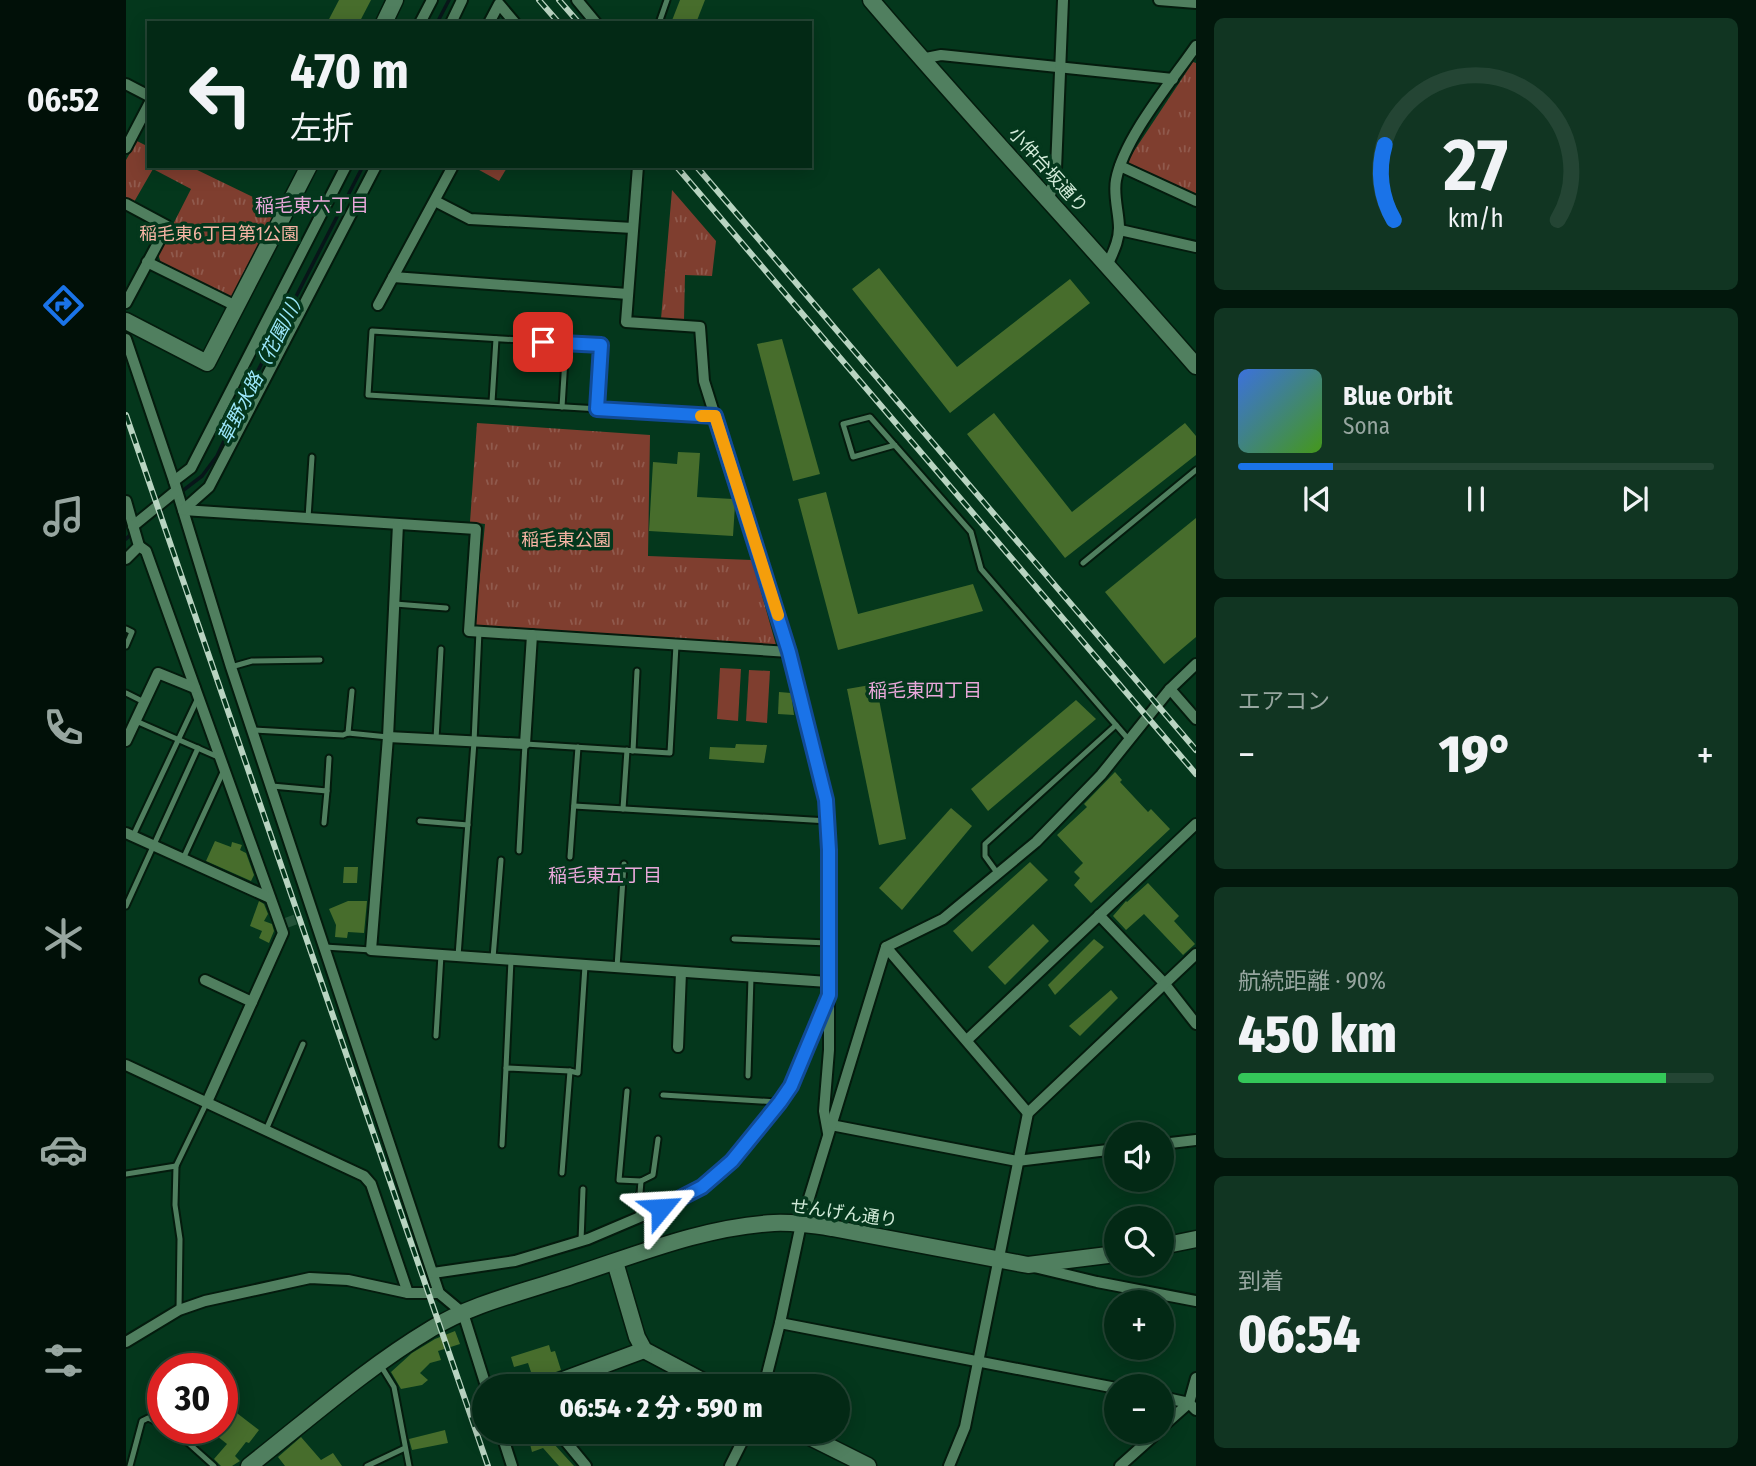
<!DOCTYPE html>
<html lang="ja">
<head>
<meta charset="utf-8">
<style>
  :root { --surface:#032915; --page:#113522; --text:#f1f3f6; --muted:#97a6a0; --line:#244534; --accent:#1a73e8 }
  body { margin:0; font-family:"Fira Sans Condensed","Noto Sans JP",sans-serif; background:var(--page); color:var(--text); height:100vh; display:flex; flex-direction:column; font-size:26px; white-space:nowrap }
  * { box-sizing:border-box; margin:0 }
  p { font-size:23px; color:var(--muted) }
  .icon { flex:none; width:38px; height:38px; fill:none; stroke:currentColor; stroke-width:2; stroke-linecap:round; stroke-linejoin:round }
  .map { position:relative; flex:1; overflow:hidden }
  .side { display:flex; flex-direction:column; gap:18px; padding:18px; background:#02170c; width:560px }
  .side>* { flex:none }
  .top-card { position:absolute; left:21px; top:21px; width:665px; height:147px; border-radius:0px; box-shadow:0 4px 18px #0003,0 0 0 2px var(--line); background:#032915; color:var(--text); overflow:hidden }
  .buttons { position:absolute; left:978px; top:1122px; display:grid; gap:14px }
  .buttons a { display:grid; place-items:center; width:70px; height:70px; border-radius:50%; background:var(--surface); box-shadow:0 4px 18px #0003,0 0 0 2px var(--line); font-size:35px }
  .speed { position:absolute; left:21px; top:1353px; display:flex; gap:14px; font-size:35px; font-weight:700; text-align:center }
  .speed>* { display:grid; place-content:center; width:91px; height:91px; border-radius:50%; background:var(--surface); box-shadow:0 4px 18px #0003,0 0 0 2px var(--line); line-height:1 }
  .speed .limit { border:10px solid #d22; background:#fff; color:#111 }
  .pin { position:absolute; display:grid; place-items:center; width:60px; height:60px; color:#fff; margin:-30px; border-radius:14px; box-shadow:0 4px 10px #0006 }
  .me { position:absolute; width:77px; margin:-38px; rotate:63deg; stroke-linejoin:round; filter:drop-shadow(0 0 5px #0008) }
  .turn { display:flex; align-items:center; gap:24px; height:147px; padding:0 28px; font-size:32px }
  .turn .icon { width:91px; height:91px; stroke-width:2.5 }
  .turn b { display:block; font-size:49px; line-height:60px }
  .big { font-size:52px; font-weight:800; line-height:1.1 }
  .side .tile { flex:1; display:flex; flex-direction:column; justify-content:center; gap:10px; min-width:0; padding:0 24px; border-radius:10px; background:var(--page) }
  .side .dial { align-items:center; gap:0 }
  .dial svg { height:182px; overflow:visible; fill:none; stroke:var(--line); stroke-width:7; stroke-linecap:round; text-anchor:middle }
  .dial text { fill:var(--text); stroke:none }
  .song { display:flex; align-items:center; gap:21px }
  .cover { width:84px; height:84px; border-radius:10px; background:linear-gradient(135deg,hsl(220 70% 55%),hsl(100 70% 35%)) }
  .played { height:7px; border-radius:4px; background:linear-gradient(90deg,var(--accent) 20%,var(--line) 20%) }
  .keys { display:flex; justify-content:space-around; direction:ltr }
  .heat { display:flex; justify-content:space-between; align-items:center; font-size:38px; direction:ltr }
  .charge { height:10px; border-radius:5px; background:linear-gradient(90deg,#34c759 90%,var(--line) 0) }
  .trip { position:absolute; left:346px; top:1374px; width:378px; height:70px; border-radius:35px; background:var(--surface); box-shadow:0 4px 18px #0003,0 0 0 2px var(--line); font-weight:800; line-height:70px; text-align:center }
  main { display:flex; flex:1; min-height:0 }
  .tab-bar { display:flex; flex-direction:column; width:126px; justify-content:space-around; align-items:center; background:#011008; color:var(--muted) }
  .tab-bar .icon { width:49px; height:49px }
  .tab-bar .current { color:var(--accent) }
  .tab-bar b { font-size:32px; color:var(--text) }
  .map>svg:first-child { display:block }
  .grass { fill:url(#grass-tufts) }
  .pitch { fill:#7f3e2f }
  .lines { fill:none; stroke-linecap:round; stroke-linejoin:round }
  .stream { stroke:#081619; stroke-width:3.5 }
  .building { fill:#476d2c }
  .street-tunnel { stroke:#235238; stroke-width:10; stroke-dasharray:10 5; stroke-linecap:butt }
  .lane-casing { stroke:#041b0d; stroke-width:9 }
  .street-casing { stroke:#041b0d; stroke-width:14 }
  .secondary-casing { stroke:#041b0d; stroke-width:19 }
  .lane { stroke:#507f5f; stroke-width:5 }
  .street { stroke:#507f5f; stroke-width:10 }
  .secondary { stroke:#507f5f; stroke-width:16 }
  .rail-casing { stroke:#b8d4c1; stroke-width:6 }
  .rail { stroke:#04371c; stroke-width:3.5; stroke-dasharray:10; stroke-linecap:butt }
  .route-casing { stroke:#114b97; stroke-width:18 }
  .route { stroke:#1a73e8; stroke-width:12 }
  .slow { stroke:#f59e0b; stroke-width:12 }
  .labels { text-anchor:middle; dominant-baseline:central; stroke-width:7; stroke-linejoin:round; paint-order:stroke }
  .street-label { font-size:18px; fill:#d3ecda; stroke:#04371c }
  .park-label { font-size:18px; fill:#f7b5a5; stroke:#04371c }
  .neighbourhood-label { font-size:19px; fill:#e8a8da; stroke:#04371c }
  .water-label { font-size:19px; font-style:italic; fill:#9ce9fc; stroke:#04371c }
</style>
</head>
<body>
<main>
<nav class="tab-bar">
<b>06:52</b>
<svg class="icon current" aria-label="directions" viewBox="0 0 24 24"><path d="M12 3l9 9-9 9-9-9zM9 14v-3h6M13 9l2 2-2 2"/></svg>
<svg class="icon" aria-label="music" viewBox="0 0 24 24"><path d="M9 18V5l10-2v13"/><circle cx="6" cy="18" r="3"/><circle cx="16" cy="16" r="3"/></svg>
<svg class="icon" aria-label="phone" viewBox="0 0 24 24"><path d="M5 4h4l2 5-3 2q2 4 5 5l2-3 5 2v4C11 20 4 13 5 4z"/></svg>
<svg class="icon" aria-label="climate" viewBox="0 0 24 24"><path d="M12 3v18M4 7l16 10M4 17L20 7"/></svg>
<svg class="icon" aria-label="car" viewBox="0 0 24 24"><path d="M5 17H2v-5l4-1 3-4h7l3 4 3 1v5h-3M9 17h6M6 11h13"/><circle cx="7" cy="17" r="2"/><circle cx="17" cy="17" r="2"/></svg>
<svg class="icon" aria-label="filters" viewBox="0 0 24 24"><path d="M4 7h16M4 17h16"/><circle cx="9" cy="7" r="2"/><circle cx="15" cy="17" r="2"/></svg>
</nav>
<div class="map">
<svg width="1070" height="1466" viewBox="0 0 1070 1466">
  <defs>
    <pattern id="grass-tufts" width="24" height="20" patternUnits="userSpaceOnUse" patternTransform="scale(1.75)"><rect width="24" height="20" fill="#7f3e2f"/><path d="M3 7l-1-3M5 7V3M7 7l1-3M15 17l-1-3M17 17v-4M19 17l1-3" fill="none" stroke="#905a4d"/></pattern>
  </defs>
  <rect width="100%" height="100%" fill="#04371c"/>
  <!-- grass -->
  <g class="grass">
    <polygon points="1067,62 1070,63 1070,197 1005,168 1002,160"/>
    <polygon points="11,141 23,147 23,166 63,166 156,211 109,295 103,297 35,263 32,254 65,189 27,169 8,202 0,198 0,160"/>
    <polygon points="346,166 382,166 373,181"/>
    <polygon points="546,190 590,241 586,276 559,275 558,320 535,319"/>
    <polygon points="351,423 524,435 522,556 626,560 650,645 349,626 359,524 344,522"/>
  </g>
  <!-- pitch -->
  <g class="pitch">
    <polygon points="594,668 615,669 612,721 591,719"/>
    <polygon points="623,670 644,671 641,723 620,721"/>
  </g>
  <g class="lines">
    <!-- stream -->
    <g class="stream">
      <polyline points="311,23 323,0"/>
      <polyline points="55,492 76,476 91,456 121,392 237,166"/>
      <polyline points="0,539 6,533"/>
    </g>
  </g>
  <!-- building -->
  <g class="building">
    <polygon points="213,0 245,0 233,23 201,23"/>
    <polygon points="554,0 579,0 570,23 545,23"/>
    <polygon points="753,268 831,367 944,279 964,303 824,413 726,289"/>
    <polygon points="656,339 694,474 667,481 631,344"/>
    <polygon points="868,413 946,512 1059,423 1070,436 1070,455 939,558 841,434"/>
    <polygon points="552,452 574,453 571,497 607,499 609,505 607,536 523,531 527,462 551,464"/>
    <polygon points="700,492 732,614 847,584 857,611 712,650 672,499"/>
    <polygon points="1070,518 1070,637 1038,664 979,592"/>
    <polygon points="750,684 780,839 753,845 721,689"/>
    <polygon points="653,692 665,693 668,715 652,714"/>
    <polygon points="950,700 970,719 862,811 845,789"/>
    <polygon points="610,744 641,745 638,763 583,759 584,747 609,748"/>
    <polygon points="989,772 996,780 994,782 1022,812 1025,809 1044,829 965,903 948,885 954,878 948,872 957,863 931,835 961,807 958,804"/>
    <polygon points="825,808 846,826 776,910 753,888"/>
    <polygon points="89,841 105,847 106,842 116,845 114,850 120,853 128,875 125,881 80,861"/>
    <polygon points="904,862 922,880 846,952 827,931"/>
    <polygon points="218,867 232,867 231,883 217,883"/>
    <polygon points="1022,883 1053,916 1048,921 1069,944 1057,955 1018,914 1000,930 987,916 1000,901 1001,902"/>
    <polygon points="133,901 138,904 142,914 138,921 146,924 148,931 143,943 133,938 136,931 124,926"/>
    <polygon points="222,901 241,901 238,933 222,932 221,938 209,937 210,925 203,909"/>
    <polygon points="907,924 923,941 879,985 862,967"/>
    <polygon points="968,939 978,947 929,995 922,985"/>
    <polygon points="985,990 992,998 954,1036 943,1026"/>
    <polygon points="329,1331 334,1344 312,1351 315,1360 304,1363 294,1373 302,1380 296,1385 275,1389 265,1372 286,1353 309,1339"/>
    <polygon points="423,1345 425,1352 429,1351 435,1370 414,1378 406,1375 402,1363 388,1367 385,1357"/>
    <polygon points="103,1407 133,1430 123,1443 120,1442 109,1456 114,1461 106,1466 95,1466 88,1459 101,1444 81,1428 96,1428 96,1416"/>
    <polygon points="319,1430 322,1443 286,1450 283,1439"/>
    <polygon points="401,1432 417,1432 448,1466 433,1466 417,1448 406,1452"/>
    <polygon points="175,1437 195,1460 207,1453 216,1466 159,1466 152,1457"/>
  </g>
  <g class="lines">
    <!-- street-tunnel -->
    <polyline class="street-tunnel" points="160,923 176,917"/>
    <defs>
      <g id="lane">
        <polyline points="533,23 541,0"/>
        <polyline points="366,402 370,339"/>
        <polyline points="436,407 440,343"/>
        <polyline points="471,409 475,345 246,331 242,395 589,416"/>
        <polyline points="769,445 727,457 717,424 744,417 845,532 855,569 1003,740"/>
        <polyline points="182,518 186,457"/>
        <polyline points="957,563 1070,470"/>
        <polyline points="269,604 320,608"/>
        <polyline points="0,629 6,632 0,646"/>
        <polyline points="105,667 126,661 194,660"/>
        <polyline points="0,693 18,702"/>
        <polyline points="10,721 92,757"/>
        <polyline points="127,730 217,735 222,733 262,737"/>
        <polyline points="222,733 226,691"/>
        <polyline points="310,739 315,649"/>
        <polyline points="507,751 511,671"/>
        <polyline points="146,786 201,791 203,758"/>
        <polyline points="448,806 702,821"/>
        <polyline points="497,809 501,750"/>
        <polyline points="294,821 342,825"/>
        <polyline points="198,823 201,791"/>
        <polyline points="7,836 71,700"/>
        <polyline points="393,851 399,744 544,753 550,645"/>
        <polyline points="444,857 452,747"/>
        <polyline points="57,859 98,770"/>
        <polyline points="872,874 859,856 859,844 990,725"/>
        <polyline points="0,906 72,748"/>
        <polyline points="608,939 702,943"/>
        <polyline points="199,947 245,950"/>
        <polyline points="332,956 348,742 353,631"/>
        <polyline points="367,958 375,860"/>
        <polyline points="491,967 498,864"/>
        <polyline points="310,1036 315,955"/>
        <polyline points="380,1068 385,960"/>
        <polyline points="622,1076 625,977"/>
        <polyline points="501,1091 493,1180 515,1181 512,1218"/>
        <polyline points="537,1095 651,1102"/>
        <polyline points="140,1130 177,1044"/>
        <polyline points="376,1145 380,1068 444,1071"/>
        <polyline points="50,1166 81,1102"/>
        <polyline points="436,1173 444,1071 452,1073 459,966"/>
        <polyline points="0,1174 50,1166 49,1205 54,1239 53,1310"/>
        <polyline points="515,1181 527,1175 532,1139"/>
        <polyline points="455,1241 457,1189"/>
        <polyline points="255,1366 268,1387 283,1466"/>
        <polyline points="43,1428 50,1432 88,1466"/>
        <polyline points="4,1466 16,1421 22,1418 37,1425"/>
        <polyline points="241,1466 279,1448"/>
      </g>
      <g id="street">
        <polyline points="451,0 470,23"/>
        <polyline points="1033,0 1070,3"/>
        <polyline points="294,23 306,0"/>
        <polyline points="325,23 336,0"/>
        <polyline points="363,23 373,4 389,23"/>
        <polyline points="795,59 815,55 1047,79"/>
        <polyline points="0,84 23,96"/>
        <polyline points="0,148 23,104"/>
        <polyline points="512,166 500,322 574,327 578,381 663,652 700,800 703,850 703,1050 698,1111 702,1133"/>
        <polyline points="994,166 1070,201"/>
        <polyline points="923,200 930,169 937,0"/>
        <polyline points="309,201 344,219 507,228"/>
        <polyline points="0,204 41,226 0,303"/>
        <polyline points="994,230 1070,247"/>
        <polyline points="21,262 110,306"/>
        <path d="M 982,264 C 987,252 993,241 993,228 C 993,213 987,195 990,180 C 998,138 1045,82 1070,46"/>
        <polyline points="267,277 502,294"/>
        <polyline points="252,305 327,166"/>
        <polyline points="0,339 48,481 105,667 313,1293 337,1313 360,1386"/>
        <polyline points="48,481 65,468 220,166"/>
        <polyline points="0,501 13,546 0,559"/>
        <polyline points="57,510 350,529 343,631 663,652"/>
        <polyline points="57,510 83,487 250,166"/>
        <polyline points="272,524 262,737 245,950 702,982"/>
        <polyline points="7,526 50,491"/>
        <polyline points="13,546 20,551 157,933 81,1102"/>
        <polyline points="1044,689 1070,719"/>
        <polyline points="262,737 399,744 406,635"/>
        <polyline points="0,741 32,673 69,688"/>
        <polyline points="0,833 144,898"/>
        <polyline points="973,915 1038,983 1070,1024"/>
        <polyline points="760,947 902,1113"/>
        <polyline points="79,980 126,1002"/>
        <polyline points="841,1040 1070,824"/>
        <polyline points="552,1047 555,972"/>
        <polyline points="0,1065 238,1176 245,1184 282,1293"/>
        <polyline points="705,1125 891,1161 990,1149"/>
        <polyline points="1036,1144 1070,1140"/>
        <polyline points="908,1267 971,1282 1070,1301"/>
        <polyline points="307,1273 389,1261 462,1239 535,1208 576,1187 606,1162 665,1086 700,1001"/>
        <polyline points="654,1323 990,1388"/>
        <polyline points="0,1342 53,1310 79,1301 184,1278 222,1280 282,1293 313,1293"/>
        <polyline points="638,1386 654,1323 675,1224 760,947 817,919 910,842 975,775 1044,689 1070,664"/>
        <polyline points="1036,1397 1063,1403 1070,1410"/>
        <polyline points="1036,1427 1063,1403 1070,1378"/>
        <polyline points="375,1432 386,1466"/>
        <polyline points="432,1432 460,1466"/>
        <polyline points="604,1466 621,1432"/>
        <polyline points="823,1466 839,1427 902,1113 1070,954"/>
        <polyline points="994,1466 1032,1432"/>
      </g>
      <g id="secondary">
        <path d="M 745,0 C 851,124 963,243 1070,366"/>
        <polyline points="258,23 269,0"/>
        <polyline points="0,321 81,363 183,166"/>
        <polyline points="1036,1246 1070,1239"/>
        <polyline points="489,1262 511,1337 518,1350 586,1386"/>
        <polyline points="421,1386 518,1350"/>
        <polyline points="674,1432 742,1466"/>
        <path d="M 123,1466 C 183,1419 240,1368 305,1329 C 344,1305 390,1294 433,1280 C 503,1258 574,1227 648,1223 C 667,1222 687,1225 706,1228 L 902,1265 L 990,1254"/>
      </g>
    </defs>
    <!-- lane casing -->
    <use href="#lane" class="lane-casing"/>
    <!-- street casing -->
    <use href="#street" class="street-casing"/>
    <!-- secondary casing -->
    <use href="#secondary" class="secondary-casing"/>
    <!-- lane -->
    <use href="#lane" class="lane"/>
    <!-- street -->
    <use href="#street" class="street"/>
    <!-- secondary -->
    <use href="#secondary" class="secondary"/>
    <defs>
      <g id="rail">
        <polyline points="413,0 433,23"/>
        <polyline points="433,0 453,23"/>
        <polyline points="550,166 1070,774"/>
        <polyline points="570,166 1070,750"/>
        <polyline points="0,415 362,1466"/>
      </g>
    </defs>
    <!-- rail casing -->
    <use href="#rail" class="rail-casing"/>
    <!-- rail -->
    <use href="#rail" class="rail"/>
  </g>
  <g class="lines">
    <defs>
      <polyline id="route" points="417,342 475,345 471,409 589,416 663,652 700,800 703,850 703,995 665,1086 654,1102 606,1161 576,1187 535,1208"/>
    </defs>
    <!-- route casing -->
    <use href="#route" class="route-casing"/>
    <!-- route -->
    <use href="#route" class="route"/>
    <!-- slow -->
    <polyline class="slow" points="575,416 589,416 652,615"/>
  </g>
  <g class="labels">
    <!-- street labels -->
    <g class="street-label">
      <text transform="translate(922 170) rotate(48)">小仲台坂通り</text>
      <text transform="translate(718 1213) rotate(8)">せんげん通り</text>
    </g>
    <!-- park labels -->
    <g class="park-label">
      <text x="93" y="234">稲毛東6丁目第1公園</text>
      <text x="440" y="540">稲毛東公園</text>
    </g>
    <!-- neighbourhood labels -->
    <g class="neighbourhood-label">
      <text x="186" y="205">稲毛東六丁目</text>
      <text x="799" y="690">稲毛東四丁目</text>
      <text x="479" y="875">稲毛東五丁目</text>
    </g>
    <!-- water labels -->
    <g class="water-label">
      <text transform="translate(136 366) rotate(-63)">草野水路（花園川）</text>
    </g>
  </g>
</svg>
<div class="buttons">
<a><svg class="icon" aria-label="sound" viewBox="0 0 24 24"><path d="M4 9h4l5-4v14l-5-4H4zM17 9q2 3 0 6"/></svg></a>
<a><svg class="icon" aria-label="search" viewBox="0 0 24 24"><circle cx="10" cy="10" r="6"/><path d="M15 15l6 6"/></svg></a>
<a>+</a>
<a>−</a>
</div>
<div class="speed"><div class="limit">30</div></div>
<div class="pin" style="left:417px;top:342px;background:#d93025"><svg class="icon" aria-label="arrive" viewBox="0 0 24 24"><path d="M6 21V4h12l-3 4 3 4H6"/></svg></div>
<svg class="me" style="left:535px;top:1208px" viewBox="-20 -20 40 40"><path d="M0-17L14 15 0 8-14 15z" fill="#1a73e8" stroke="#fff" stroke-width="4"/></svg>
<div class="trip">06:54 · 2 分 · 590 m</div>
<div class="top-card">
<div class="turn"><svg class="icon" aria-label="left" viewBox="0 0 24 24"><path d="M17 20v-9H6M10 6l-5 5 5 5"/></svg><div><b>470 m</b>左折</div></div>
</div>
</div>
<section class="side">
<div class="tile dial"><svg viewBox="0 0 100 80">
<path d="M14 69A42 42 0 1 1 86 69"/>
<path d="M14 69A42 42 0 0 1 10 36" stroke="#1a73e8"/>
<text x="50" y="56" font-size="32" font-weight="700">27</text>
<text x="50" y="72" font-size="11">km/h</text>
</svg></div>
<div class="tile">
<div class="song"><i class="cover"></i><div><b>Blue Orbit</b><p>Sona</p></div></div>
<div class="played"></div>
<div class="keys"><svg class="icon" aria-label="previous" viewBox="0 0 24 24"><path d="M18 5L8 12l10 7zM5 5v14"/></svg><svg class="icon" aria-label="pause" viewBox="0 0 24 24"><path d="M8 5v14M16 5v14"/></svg><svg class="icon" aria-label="next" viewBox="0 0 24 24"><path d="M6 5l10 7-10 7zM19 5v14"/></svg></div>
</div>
<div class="tile"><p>エアコン</p>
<div class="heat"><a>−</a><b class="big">19°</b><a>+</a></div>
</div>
<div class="tile"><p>航続距離 · 90%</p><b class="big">450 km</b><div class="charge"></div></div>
<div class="tile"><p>到着</p><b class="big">06:54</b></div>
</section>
</main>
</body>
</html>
